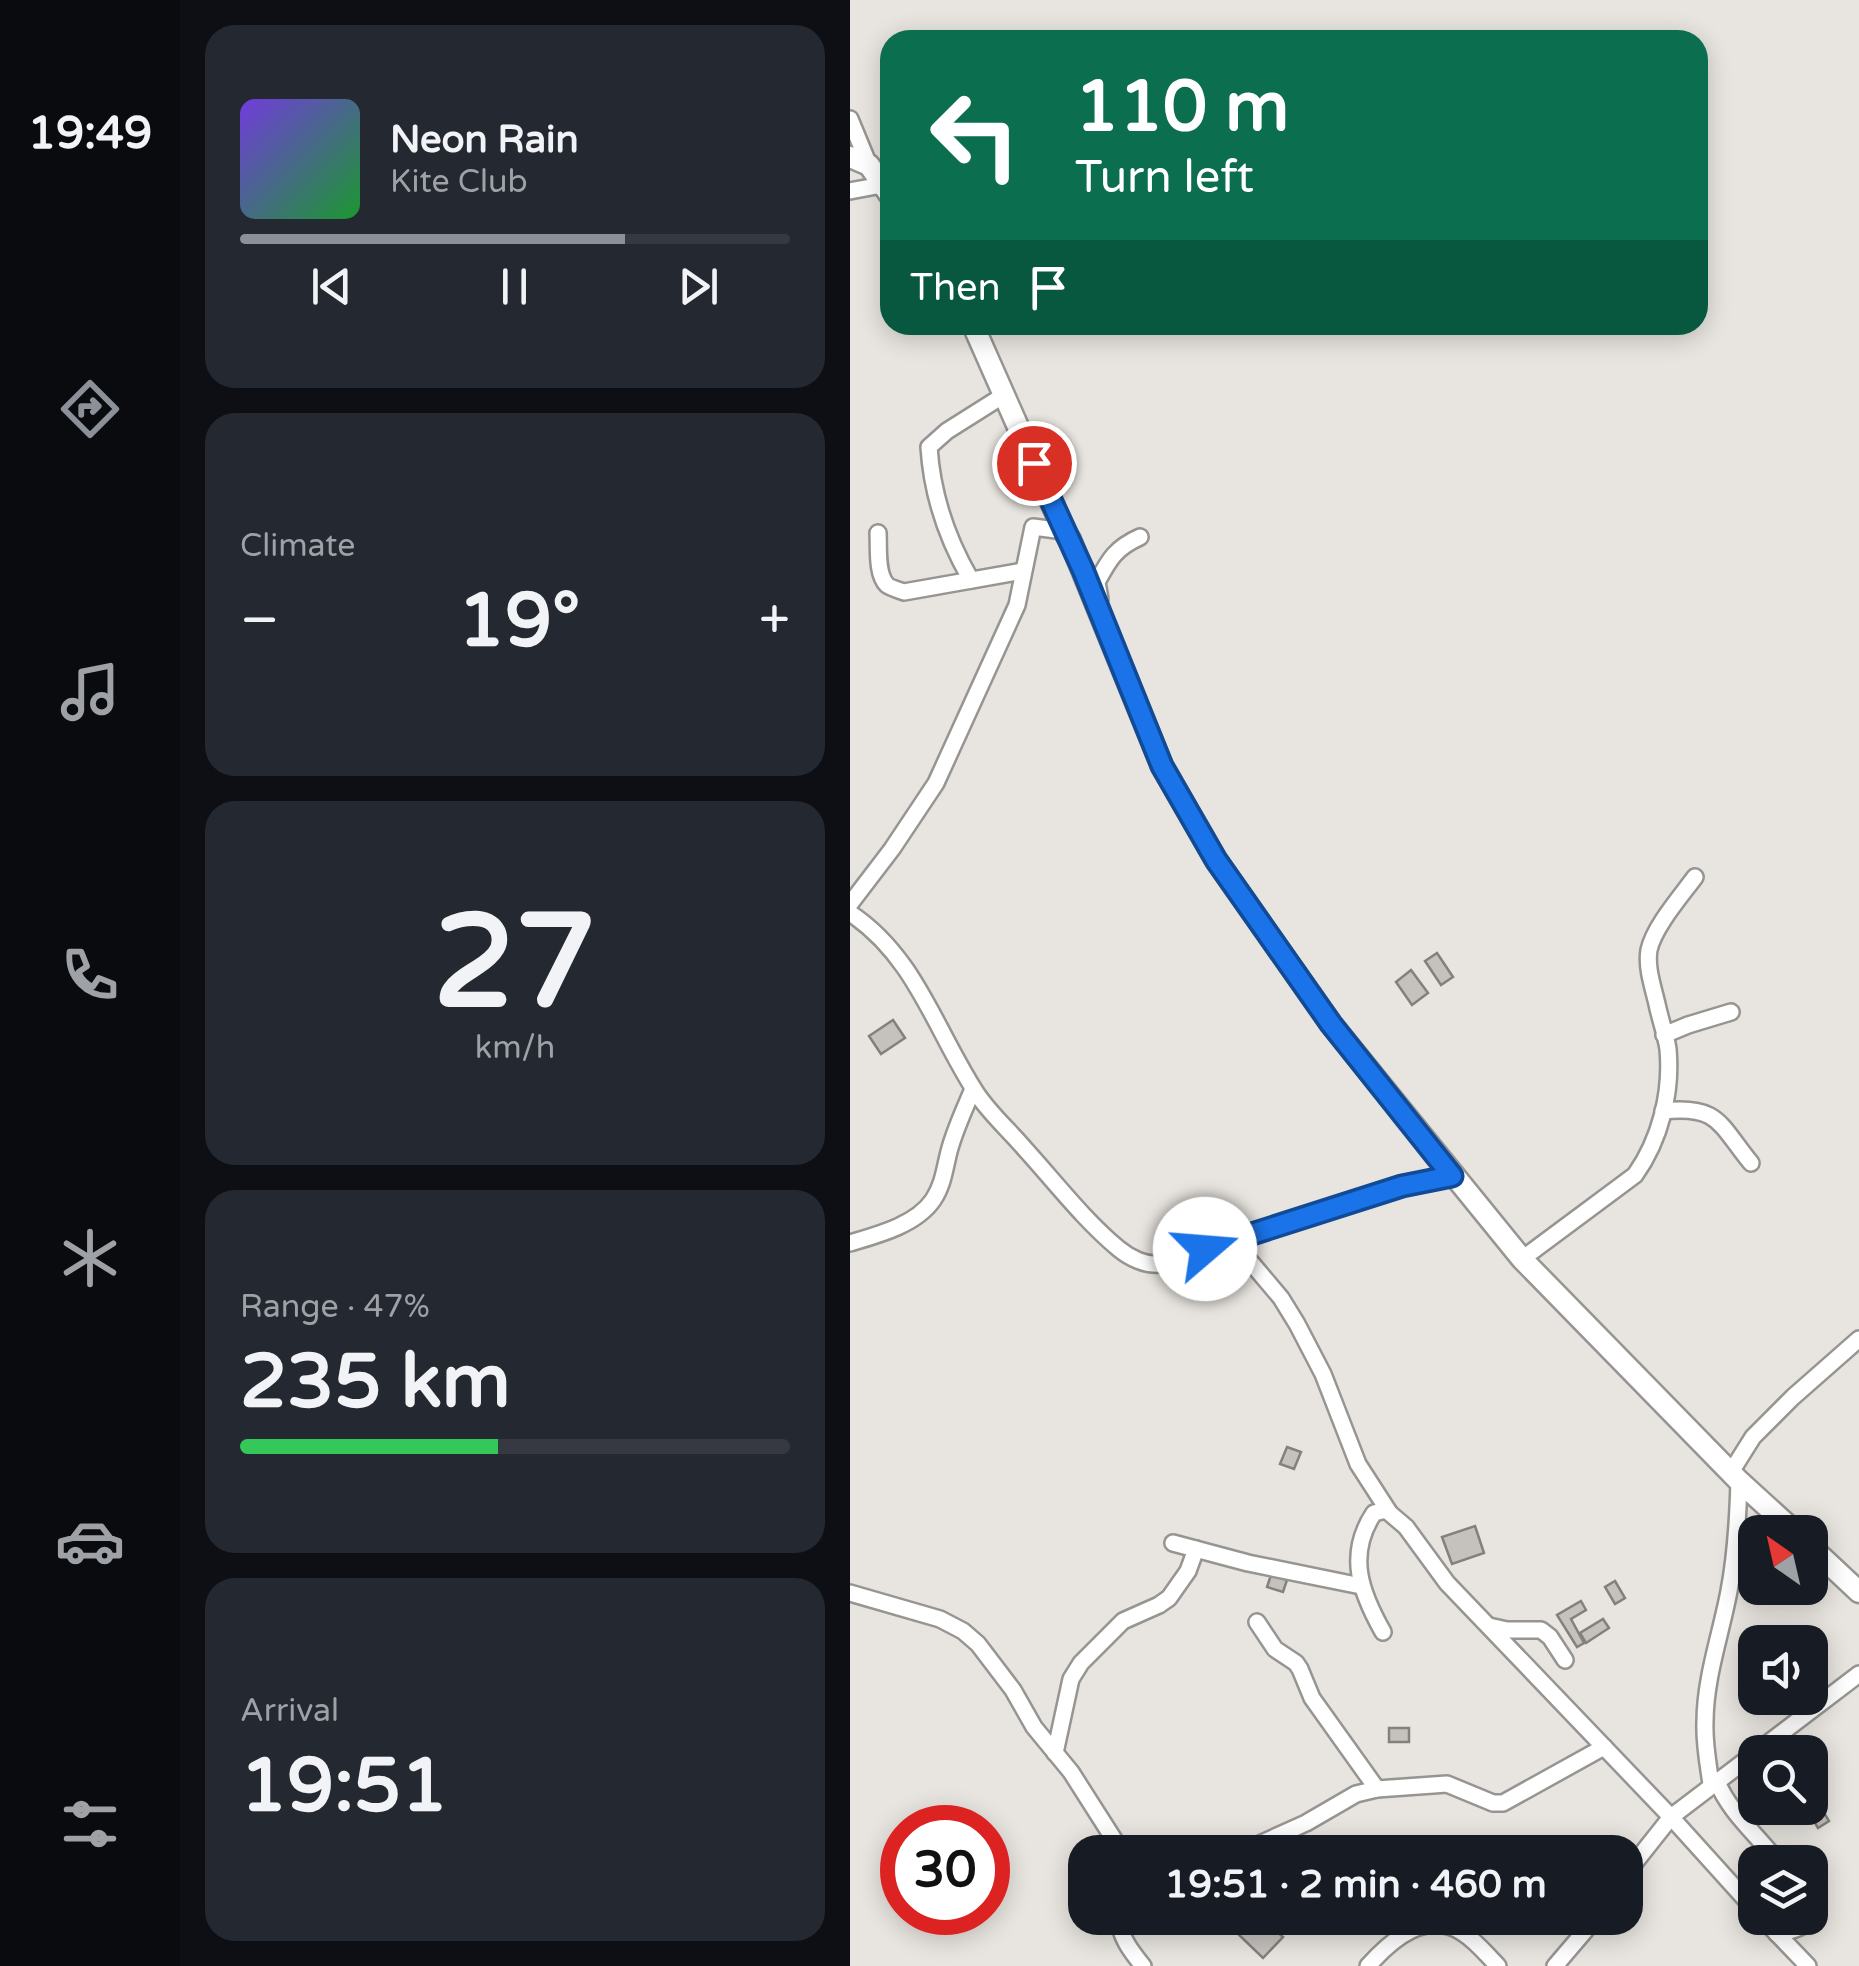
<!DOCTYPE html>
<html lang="en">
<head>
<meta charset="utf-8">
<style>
  :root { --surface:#171b24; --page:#242831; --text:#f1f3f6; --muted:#9ea1a6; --line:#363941; --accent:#8c9099 }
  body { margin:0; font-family:"Varela Round",sans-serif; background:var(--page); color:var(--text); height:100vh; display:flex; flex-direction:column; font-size:38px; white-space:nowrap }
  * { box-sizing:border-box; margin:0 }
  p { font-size:32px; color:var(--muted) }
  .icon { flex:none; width:55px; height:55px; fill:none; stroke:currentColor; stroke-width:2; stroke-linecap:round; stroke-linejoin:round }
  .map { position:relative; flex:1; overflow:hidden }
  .sheet { display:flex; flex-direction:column; gap:25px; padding:25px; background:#0d0f14; width:670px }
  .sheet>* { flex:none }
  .top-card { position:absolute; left:30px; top:30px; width:828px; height:305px; border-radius:30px; box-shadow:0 5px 25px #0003; background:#0b6e4f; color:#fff; overflow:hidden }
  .needle { width:65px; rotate:326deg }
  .fabs { position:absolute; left:888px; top:1515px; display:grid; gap:20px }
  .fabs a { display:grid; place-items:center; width:90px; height:90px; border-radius:20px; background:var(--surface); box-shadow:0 5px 25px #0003; font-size:50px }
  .speed { position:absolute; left:30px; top:1805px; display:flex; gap:20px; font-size:50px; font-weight:700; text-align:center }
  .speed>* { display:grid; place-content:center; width:130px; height:130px; border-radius:50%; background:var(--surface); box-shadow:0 5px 25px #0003; line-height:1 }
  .speed .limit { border:15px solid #d22; background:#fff; color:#111 }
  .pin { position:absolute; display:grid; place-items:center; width:85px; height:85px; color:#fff; margin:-42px; border:5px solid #fff; border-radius:50%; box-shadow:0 2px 10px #0007 }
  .me { position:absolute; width:110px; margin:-55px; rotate:72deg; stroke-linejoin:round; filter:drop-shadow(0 0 8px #0008) }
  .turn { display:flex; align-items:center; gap:35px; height:210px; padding:0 30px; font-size:45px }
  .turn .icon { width:130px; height:130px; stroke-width:2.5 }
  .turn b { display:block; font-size:70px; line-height:85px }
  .then { display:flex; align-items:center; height:95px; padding:0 30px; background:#0003; gap:20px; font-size:38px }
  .big { font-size:75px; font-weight:700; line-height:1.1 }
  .sheet .tile { flex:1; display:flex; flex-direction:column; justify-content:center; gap:15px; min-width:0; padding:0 35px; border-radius:30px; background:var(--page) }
  .sheet .dial { align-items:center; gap:0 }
  .dial b { font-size:130px; line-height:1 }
  .song { display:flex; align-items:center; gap:30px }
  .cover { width:120px; height:120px; border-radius:15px; background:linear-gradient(135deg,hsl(260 70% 55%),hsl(130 70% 35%)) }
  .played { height:10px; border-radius:5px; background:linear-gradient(90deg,var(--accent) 70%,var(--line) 70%) }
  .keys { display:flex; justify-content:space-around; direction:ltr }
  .heat { display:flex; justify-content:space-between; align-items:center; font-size:55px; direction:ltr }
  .charge { height:15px; border-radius:8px; background:linear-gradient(90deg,#34c759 47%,var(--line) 0) }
  .trip { position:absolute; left:218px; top:1835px; width:575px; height:100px; border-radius:30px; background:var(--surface); box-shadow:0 5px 25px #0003; font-weight:700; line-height:100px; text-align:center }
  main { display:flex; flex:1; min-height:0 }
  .tabs { display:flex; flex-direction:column; width:180px; justify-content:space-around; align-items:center; background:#090b0e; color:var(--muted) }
  .tabs .icon { width:70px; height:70px }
  .tabs .current { color:var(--accent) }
  .tabs b { font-size:45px; color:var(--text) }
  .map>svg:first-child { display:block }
  .building { fill:#c5c2be; stroke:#83817c; stroke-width:2.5 }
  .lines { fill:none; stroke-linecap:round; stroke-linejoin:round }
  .minor-casing { stroke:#979591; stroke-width:20 }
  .tertiary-casing { stroke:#979591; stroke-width:25 }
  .minor { stroke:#fff; stroke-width:15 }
  .tertiary { stroke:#fff; stroke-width:20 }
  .route-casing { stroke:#114b97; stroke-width:25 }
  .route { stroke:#1a73e8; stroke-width:18 }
</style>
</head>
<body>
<main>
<nav class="tabs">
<b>19:49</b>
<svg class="icon current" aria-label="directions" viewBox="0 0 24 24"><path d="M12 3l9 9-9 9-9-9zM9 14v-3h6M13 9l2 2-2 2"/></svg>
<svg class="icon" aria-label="music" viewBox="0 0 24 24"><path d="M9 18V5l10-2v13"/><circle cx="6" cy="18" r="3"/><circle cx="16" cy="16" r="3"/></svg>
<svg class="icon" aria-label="phone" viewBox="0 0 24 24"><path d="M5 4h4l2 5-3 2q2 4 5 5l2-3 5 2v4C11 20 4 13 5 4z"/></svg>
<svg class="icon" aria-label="climate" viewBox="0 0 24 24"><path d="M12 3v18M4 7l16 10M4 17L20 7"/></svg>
<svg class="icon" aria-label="car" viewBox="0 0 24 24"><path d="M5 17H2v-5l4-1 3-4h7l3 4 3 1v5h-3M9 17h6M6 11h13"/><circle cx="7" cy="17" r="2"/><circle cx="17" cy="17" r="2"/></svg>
<svg class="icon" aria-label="filters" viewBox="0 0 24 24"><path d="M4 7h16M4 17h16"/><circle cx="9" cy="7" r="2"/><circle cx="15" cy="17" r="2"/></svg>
</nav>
<section class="sheet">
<div class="tile">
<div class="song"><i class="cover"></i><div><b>Neon Rain</b><p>Kite Club</p></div></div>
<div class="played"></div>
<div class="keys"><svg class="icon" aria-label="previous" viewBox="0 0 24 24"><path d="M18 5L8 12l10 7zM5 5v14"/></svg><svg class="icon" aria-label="pause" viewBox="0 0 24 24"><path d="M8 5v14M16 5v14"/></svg><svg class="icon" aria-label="next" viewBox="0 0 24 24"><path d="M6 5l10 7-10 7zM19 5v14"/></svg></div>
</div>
<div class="tile"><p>Climate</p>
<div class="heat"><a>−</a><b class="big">19°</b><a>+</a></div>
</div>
<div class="tile dial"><b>27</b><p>km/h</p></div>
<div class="tile"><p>Range · 47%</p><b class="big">235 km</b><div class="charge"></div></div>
<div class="tile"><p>Arrival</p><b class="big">19:51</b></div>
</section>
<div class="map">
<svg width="1009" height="1966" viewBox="0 0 1009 1966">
  <rect width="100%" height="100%" fill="#e8e5e0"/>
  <!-- building -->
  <g class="building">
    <polygon points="587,953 603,977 591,985 575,961"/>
    <polygon points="561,970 578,993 562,1005 546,982"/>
    <polygon points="43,1020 55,1038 31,1054 19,1036"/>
    <polygon points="437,1447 451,1452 444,1469 430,1464"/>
    <polygon points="625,1526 634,1553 602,1564 592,1537"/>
    <polygon points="421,1575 437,1580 433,1592 417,1587"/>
    <polygon points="765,1581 775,1598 765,1604 755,1587"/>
    <polygon points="731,1601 736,1610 721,1619 734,1643 727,1647 707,1615"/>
    <polygon points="753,1619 759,1628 736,1643 730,1633"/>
    <rect x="539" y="1728" width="20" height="14"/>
    <polygon points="967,1801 979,1821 968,1828 956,1808 960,1808 960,1805"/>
    <polygon points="402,1918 412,1918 433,1937 413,1958 387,1933"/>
    <polygon points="663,1918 709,1918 698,1928 695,1925 689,1931 680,1923 674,1928"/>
  </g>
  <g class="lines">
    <defs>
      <g id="minor">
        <polyline points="0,119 19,165"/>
        <polyline points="0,191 32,185"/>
        <path d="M 28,533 C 29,547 26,574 37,585 C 39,587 51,591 54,592 L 173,571"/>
        <path d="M 121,580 C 97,539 82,494 79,447 L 97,431 L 154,395"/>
        <path d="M 250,599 L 247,582 C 259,560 265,548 290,537"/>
        <polyline points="0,904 42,849 86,783 167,605 183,527 214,531"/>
        <path d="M 0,913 C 65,956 85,1029 125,1091 C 138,1112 159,1130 175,1149 C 205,1182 234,1220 269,1249 C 280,1258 296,1266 311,1264 C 336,1261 365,1245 390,1237 C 460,1215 530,1191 602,1176"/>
        <polyline points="814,1035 838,1025 881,1012"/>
        <path d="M 813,1111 C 869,1105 869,1124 901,1163"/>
        <polyline points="382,1240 431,1298 447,1324 473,1374 508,1464 539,1512"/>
        <path d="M 0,1243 C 27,1235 66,1225 83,1200 C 94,1184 95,1165 100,1148 C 106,1127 115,1108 123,1089"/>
        <path d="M 672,1259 L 785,1175 C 810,1140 822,1093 818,1049 C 816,1035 810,1019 807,1004 C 803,987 796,967 799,950 C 804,927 831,896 845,877"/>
        <polyline points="881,1472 903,1437 943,1397 1009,1339"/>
        <polyline points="323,1543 398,1563 511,1586"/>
        <polyline points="0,1593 90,1619 113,1631 128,1644 163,1690 184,1727 221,1772 272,1852"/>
        <polyline points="407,1622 425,1649 446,1663 450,1669 462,1698 527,1789"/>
        <polyline points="639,1626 657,1630 691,1630 700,1637 715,1660"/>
        <path d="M 533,1632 C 511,1593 496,1555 524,1513 L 536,1510 L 556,1527 L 597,1583 L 821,1817 L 905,1910"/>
        <polyline points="205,1753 221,1679 231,1663 273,1621 309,1605 319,1598 338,1571 346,1549"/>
        <path d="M 866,1780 C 882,1816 905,1832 928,1862"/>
        <path d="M 861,1784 C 858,1763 854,1743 855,1722 C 855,1678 871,1634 879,1591 C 886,1555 888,1518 889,1481"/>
        <polyline points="392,1852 456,1823 506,1794 527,1789 597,1784 643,1803 653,1803 754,1747"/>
        <polyline points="775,1875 821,1817 1009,1674"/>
        <path d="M 268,1918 C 271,1938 280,1950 293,1966"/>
        <polyline points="912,1918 958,1966"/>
        <path d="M 927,1934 C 940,1931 956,1928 963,1916 L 960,1907"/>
        <path d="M 518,1966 C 542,1939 577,1909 613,1933 C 626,1941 637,1955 648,1966"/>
        <polyline points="705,1966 746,1918"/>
      </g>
      <g id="tertiary">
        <polyline points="0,157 19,165 40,195"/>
        <polyline points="123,325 214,531 220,540 312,766 366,860 481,1024 672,1259 889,1481 945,1532"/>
        <polyline points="960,1546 1009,1592"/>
      </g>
    </defs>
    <!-- minor casing -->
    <use href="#minor" class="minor-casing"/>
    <!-- tertiary casing -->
    <use href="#tertiary" class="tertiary-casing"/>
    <!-- minor -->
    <use href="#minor" class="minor"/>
    <!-- tertiary -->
    <use href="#tertiary" class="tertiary"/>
  </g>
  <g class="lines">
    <defs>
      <polyline id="route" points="184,463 233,570 312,766 366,860 481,1024 602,1176 552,1186 355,1249"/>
    </defs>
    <!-- route casing -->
    <use href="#route" class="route-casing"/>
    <!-- route -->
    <use href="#route" class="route"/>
  </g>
</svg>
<div class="fabs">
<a><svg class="needle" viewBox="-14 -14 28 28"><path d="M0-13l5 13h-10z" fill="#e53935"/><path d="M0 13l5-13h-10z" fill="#9ea1a6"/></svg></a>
<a><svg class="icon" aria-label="sound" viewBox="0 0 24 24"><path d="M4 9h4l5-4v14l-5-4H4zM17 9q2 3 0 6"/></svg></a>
<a><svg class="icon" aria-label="search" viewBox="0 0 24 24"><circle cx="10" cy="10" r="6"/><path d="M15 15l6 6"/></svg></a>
<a><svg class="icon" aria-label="layers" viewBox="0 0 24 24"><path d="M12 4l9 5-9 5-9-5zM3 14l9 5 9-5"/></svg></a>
</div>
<div class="speed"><div class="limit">30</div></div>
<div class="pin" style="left:184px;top:463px;background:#d93025"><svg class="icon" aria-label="arrive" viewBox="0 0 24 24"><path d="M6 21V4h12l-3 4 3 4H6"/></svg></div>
<svg class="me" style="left:355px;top:1249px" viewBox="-20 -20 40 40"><circle r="19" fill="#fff"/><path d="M0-13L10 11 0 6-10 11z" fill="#1a73e8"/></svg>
<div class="trip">19:51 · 2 min · 460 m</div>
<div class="top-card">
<div class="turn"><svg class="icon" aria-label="left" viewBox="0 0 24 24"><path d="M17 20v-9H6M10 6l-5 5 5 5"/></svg><div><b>110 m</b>Turn left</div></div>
<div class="then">Then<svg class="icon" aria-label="arrive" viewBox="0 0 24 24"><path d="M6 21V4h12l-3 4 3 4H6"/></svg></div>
</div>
</div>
</main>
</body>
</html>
